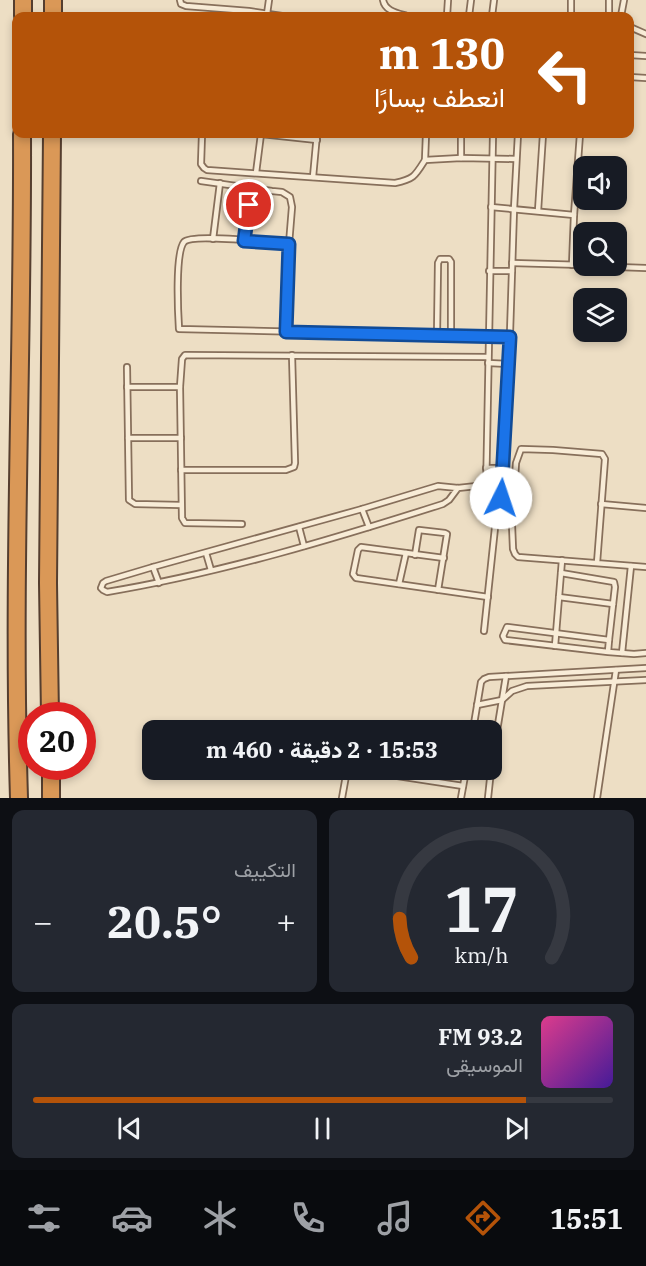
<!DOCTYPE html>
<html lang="ar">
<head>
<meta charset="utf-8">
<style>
  :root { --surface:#171b24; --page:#242831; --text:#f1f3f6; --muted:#9ea1a6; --line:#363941; --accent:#b45309 }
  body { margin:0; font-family:"IBM Plex Serif",Vazirmatn,serif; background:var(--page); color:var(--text); direction:rtl; height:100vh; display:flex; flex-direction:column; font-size:22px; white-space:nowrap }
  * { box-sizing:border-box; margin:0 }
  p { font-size:20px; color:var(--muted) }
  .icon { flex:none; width:33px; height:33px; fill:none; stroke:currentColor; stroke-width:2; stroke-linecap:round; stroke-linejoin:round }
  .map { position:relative; height:798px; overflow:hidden; direction:ltr }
  .panel { display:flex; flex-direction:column; gap:12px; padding:12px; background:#0d0f14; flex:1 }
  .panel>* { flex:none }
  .hud { position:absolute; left:12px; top:12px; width:622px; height:126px; border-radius:12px; box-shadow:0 3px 9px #0003; direction:rtl; background:#b45309; color:#fff; overflow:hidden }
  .buttons { position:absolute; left:573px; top:156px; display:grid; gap:12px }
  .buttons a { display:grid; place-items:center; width:54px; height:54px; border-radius:12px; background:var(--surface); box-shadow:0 3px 9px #0003; font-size:30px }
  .speed { position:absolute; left:18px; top:702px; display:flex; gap:12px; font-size:30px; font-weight:700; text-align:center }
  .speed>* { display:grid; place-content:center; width:78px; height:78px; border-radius:50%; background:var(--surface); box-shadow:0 3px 9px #0003; line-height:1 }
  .speed .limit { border:9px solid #d22; background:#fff; color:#111 }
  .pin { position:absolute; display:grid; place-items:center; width:51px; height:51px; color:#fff; margin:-26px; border:3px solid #fff; border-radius:50%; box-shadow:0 2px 6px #0007 }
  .me { position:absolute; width:66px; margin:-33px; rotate:4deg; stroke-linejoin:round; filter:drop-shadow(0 0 4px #0008) }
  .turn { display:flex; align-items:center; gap:21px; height:126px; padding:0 30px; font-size:27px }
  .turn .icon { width:78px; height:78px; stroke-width:2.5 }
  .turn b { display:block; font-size:42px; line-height:51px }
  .big { font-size:45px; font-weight:800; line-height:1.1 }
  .panel .card { flex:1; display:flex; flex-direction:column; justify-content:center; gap:9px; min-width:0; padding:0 21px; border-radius:12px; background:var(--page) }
  .panel .dial { align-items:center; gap:0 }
  .dial svg { height:156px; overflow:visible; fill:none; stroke:var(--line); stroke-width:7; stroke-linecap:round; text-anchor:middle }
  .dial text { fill:var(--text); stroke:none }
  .song { display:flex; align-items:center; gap:18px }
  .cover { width:72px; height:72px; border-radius:9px; background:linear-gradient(135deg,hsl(330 70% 55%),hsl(260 70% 35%)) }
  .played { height:6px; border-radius:3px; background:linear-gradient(90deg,var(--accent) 85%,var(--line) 85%) }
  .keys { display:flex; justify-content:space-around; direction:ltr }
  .heat { display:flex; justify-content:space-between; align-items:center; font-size:33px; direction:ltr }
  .panel .tiles { flex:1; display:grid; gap:12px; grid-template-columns:1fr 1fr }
  .card:last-child { grid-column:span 2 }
  .trip { position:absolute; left:142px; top:720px; width:360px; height:60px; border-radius:12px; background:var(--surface); box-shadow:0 3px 9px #0003; font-weight:800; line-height:60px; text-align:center; direction:rtl }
  .tabs { display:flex; height:96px; justify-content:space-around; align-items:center; background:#090b0e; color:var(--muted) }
  .tabs .icon { width:42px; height:42px }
  .tabs .active { color:var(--accent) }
  .tabs b { font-size:27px; color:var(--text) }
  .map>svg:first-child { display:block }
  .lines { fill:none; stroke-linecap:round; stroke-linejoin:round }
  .lane-casing { stroke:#876f5b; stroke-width:8 }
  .highway-casing { stroke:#553e2f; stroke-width:20 }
  .lane { stroke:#f8ecd7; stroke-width:4.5 }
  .highway { stroke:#da9857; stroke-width:16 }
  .route-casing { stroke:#114b97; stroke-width:15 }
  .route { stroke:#1a73e8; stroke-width:10 }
</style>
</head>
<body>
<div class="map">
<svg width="646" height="798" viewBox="0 0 646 798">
  <rect width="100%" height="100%" fill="#eddec4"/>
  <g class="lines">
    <defs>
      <g id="lane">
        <polyline points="180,0 181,4 186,6 249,11 282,16"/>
        <path d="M 383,0 C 385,11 397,13 407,16"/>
        <polyline points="609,0 609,16"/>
        <polyline points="267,14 269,0"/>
        <polyline points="447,16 448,0"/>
        <polyline points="469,16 471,0"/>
        <polyline points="492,16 494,0"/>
        <polyline points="571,16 571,0"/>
        <polyline points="621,16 624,0"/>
        <polyline points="630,27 646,34"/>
        <polyline points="630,55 646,56"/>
        <polyline points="630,77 646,78"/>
        <path d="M 202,134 L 201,164 L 204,168 L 207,170 L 395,183 C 414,179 415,176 425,160 L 461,158 L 516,159"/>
        <polyline points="261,134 317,140"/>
        <polyline points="461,134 461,158"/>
        <polyline points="493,134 486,493 490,504 497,509"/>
        <polyline points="425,160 426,134"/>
        <polyline points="256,173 261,134"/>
        <polyline points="313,177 317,134"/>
        <polyline points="201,181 272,191 282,192 290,197 292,207 289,244 286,332"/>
        <polyline points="491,207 574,215"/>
        <polyline points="538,211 543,134"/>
        <polyline points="213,239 220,183"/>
        <polyline points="244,241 252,187"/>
        <path d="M 289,244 C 274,243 192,233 184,242 C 175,253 178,313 179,329 L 510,337"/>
        <polyline points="512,263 584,265"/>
        <polyline points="572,265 574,215 580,134"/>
        <polyline points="590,266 646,268"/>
        <polyline points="489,271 512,271"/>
        <polyline points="437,335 438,263 440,259 449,259 451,262 451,335"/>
        <polyline points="488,363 509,364"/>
        <polyline points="127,367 129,500 135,504 181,505"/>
        <polyline points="127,387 180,387"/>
        <polyline points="128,438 181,438"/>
        <polyline points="486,468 503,468"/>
        <polyline points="181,470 286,470 294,467 295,463 292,355"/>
        <path d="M 458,488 L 449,500 L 443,504 C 333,539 221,573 107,592 L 103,590 L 101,588 L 103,583 L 106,581 L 153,567 L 362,509 L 438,486 L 458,488 L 486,485"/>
        <polyline points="601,504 646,508"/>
        <polyline points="362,509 369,527"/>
        <polyline points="242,524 185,523 182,518 180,387 182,359 185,355 488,357"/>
        <polyline points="299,527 304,546"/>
        <polyline points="206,553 211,570"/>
        <polyline points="415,555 419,530 445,533 447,534 438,590"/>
        <polyline points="444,558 361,547 358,550 353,574 356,578 488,597"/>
        <polyline points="597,563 605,459 602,454 553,450 521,449 516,463 512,525 513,549 515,554 518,557 646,567"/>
        <polyline points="153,567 159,583"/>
        <polyline points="561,573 614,582 615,587 609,640"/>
        <polyline points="399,584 406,553"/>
        <polyline points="559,597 613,604"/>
        <polyline points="484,631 497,509 500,504 502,491 509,364 514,209 518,134"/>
        <polyline points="555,646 562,560"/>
        <polyline points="608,652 609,640 507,627 503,636 505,640 608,652 634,654 646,653"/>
        <polyline points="622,653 631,566"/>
        <polyline points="477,705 502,700 512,691 527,686 646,680"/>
        <polyline points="473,730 481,682 484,679 489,677 646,668"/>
        <polyline points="492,761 506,676"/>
        <polyline points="358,770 463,786"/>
        <polyline points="342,798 347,770"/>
        <polyline points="461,798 466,770"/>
        <polyline points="488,798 491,770"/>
        <polyline points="597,798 616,670"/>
      </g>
      <g id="highway">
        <polyline points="23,16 23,0"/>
        <polyline points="53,16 53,0"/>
        <polyline points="50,716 48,583 52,134"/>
        <polyline points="51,766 51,798"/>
        <path d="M 19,798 C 12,576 23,355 22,134"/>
      </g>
    </defs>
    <!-- lane casing -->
    <use href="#lane" class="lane-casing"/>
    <!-- highway casing -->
    <use href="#highway" class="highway-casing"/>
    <!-- lane -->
    <use href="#lane" class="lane"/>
    <!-- highway -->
    <use href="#highway" class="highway"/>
  </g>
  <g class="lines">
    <defs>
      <polyline id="route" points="249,205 244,241 289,244 286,332 510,337 501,498"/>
    </defs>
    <!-- route casing -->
    <use href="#route" class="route-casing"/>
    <!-- route -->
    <use href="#route" class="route"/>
  </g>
</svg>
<div class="buttons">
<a><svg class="icon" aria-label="sound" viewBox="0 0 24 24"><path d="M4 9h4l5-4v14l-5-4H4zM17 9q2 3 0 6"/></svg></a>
<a><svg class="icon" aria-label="search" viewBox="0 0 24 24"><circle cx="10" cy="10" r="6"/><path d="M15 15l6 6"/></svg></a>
<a><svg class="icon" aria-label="layers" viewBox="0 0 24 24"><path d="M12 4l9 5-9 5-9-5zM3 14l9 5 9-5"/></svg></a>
</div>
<div class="speed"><div class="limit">20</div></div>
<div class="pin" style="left:249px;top:205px;background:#d93025"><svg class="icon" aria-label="arrive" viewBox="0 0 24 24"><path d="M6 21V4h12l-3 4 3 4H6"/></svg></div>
<svg class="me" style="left:501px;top:498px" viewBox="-20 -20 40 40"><circle r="19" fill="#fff"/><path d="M0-13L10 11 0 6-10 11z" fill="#1a73e8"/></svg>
<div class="trip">15:53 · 2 دقيقة · 460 m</div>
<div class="hud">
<div class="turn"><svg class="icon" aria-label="left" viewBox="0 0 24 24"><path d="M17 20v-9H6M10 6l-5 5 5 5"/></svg><div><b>130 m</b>انعطف يسارًا</div></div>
</div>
</div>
<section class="panel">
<div class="tiles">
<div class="card dial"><svg viewBox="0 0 100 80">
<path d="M14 69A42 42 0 1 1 86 69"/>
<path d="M14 69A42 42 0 0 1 8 49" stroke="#b45309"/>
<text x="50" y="56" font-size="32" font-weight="700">17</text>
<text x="50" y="72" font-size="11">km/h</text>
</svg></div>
<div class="card"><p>التكييف</p>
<div class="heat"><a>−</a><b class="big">20.5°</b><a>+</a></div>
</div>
<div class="card">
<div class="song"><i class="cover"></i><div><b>93.2 FM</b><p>الموسيقى</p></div></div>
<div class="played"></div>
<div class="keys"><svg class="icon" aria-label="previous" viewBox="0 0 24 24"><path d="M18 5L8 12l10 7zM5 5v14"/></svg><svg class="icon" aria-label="pause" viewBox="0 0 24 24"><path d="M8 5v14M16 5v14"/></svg><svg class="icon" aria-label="next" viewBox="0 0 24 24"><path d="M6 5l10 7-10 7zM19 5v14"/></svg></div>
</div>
</div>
</section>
<nav class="tabs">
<b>15:51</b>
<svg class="icon active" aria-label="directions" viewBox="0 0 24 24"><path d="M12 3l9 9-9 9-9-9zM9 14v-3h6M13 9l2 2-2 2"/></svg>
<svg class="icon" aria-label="music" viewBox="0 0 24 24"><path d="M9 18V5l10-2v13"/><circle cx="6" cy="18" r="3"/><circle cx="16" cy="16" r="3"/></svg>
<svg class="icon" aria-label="phone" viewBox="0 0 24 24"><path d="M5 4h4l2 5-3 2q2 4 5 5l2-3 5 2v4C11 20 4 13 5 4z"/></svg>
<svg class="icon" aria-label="climate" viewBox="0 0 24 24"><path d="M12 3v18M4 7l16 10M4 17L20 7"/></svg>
<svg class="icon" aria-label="car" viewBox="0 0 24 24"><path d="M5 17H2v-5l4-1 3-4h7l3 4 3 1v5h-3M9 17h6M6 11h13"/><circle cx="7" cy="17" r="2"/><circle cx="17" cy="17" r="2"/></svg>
<svg class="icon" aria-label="filters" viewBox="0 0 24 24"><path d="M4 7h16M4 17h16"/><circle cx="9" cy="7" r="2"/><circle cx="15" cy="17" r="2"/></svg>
</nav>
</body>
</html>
